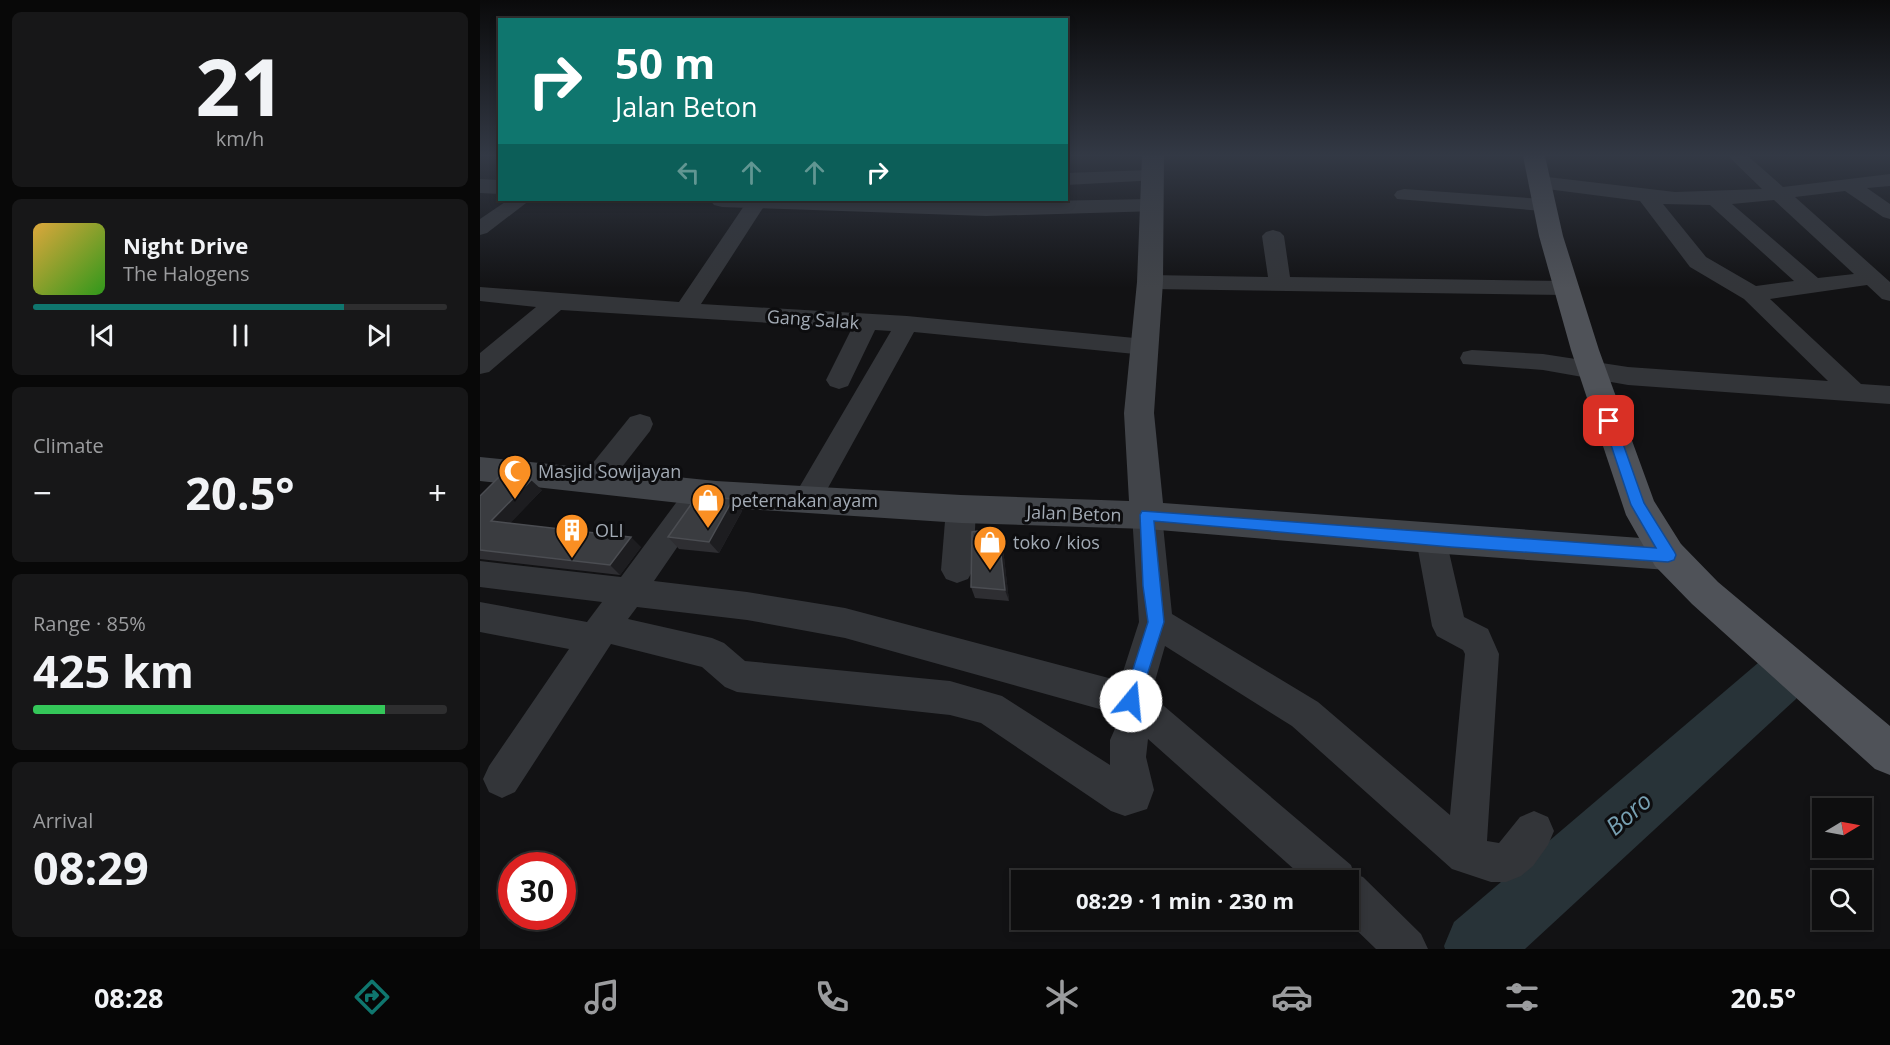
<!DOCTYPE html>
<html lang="en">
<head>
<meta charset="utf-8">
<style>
  :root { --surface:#0e0e0f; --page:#171718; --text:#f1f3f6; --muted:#9b9c9e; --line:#2e2e2f; --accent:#0f766e }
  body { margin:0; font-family:"Open Sans",sans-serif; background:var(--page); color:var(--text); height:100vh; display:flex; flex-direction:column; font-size:22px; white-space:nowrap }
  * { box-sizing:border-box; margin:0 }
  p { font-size:20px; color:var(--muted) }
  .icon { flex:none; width:33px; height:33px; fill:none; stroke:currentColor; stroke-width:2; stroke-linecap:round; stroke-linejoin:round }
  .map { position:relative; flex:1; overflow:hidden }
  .panel { display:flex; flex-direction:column; gap:12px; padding:12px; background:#080808; width:480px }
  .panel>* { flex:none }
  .banner { position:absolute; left:18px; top:18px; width:570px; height:183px; border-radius:0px; box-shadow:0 3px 9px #0003,0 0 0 2px var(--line); background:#0f766e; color:#fff; overflow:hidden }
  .needle { width:39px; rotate:80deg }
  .buttons { position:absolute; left:1332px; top:798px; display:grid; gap:12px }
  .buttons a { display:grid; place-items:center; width:60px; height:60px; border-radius:0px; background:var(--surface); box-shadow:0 3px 9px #0003,0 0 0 2px var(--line); font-size:30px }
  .speed { position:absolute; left:18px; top:852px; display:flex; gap:12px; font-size:30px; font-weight:700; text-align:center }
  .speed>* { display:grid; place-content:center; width:78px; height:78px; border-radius:50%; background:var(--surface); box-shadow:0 3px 9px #0003,0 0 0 2px var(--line); line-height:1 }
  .speed .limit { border:9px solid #d22; background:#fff; color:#111 }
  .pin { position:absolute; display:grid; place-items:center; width:51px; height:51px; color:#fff; margin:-26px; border-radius:12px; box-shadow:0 3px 9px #0006 }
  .me { position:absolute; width:66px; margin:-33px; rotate:17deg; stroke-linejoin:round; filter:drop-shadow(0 0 4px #0008) }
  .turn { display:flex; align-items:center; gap:21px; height:126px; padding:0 18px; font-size:27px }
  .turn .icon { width:78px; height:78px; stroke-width:2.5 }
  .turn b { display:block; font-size:42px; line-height:51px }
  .lanes { display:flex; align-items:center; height:57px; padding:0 18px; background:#0003; justify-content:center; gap:30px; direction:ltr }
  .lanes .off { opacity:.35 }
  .big { font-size:45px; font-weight:700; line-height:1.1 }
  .panel .tile { flex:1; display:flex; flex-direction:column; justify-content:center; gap:9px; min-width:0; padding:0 21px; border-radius:9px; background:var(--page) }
  .panel .dial { align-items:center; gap:0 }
  .dial b { font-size:78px; line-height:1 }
  .song { display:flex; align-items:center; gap:18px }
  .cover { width:72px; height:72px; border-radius:9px; background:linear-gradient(135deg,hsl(40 70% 55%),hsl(110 70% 35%)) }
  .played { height:6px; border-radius:3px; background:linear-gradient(90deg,var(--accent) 75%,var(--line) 75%) }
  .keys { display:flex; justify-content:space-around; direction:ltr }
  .heat { display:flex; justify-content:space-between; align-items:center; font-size:33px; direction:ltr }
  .charge { height:9px; border-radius:4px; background:linear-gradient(90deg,#34c759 85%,var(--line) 0) }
  .trip { position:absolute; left:531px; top:870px; width:348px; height:60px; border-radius:0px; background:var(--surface); box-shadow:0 3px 9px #0003,0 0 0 2px var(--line); font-weight:700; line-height:60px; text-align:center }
  .menu { display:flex; height:96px; justify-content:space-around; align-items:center; background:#060606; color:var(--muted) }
  .menu .icon { width:42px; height:42px }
  .menu .current { color:var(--accent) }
  .menu b { font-size:27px; color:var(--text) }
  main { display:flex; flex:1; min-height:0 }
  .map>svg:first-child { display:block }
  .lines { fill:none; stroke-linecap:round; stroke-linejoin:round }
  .river { fill:#283338; fill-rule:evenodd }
  .minor { fill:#333539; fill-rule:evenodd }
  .tertiary { fill:#333539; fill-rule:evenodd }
  .secondary { fill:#414449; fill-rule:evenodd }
  .primary { fill:#4f5258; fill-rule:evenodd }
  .wall { fill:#2e2e32 }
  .shaded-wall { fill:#1d1d20 }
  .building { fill:#3a3c40; stroke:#4b4d52; stroke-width:1.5 }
  .route { fill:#1a73e8; stroke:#114b97; stroke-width:1.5 }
  .labels { text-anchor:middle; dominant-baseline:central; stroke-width:6; stroke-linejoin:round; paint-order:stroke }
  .street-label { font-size:18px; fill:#a3abb5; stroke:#0d0d0f }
  .poi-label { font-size:18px; fill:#a3abb5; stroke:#0d0d0f; text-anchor:start }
  .near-water-label { font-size:24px; font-style:italic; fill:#77a0b2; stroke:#0d0d0f }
</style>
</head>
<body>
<main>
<section class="panel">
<div class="tile dial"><b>21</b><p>km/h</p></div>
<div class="tile">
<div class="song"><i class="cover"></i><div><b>Night Drive</b><p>The Halogens</p></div></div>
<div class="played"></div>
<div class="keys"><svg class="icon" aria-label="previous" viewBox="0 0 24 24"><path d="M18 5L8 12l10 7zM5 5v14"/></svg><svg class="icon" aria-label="pause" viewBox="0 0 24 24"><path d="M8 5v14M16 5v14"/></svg><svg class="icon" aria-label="next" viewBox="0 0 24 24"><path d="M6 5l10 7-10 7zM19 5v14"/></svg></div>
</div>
<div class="tile"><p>Climate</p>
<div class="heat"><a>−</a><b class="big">20.5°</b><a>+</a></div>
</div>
<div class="tile"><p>Range · 85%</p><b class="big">425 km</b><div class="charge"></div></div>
<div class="tile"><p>Arrival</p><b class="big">08:29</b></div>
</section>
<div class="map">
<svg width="1410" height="949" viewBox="0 0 1410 949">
  <rect width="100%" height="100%" fill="#121214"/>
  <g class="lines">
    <!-- river -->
    <polygon class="river" points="1297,655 1316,663 1325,681 1316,699 1045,949 965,949 964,946 974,922 1278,663"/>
    <!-- minor -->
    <g class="minor">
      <path d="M 1248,156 L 1268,156 L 1303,187 L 1410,174 L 1410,186 L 1387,188 L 1410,204 L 1410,219 L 1403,217 L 1365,191 L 1315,197 L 1410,282 L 1410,301 L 1402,299 L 1387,285 L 1290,299 L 1381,384 L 1410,386 L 1410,404 L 1148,385 L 1063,370 L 983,364 L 980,358 L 983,352 L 992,350 L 1063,354 L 1148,367 L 1348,381 L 1264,299 L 1210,267 L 1160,201 L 1059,188 L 1049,182 L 1059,176 L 1195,192 L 1282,189 ZM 1294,200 L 1374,274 L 1338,278 L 1252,204 ZM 1183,204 L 1230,205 L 1314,281 L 1276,286 L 1226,257 Z"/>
      <polygon points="671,170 681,176 678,180 586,185 586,173"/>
      <polygon points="924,189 1063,199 1070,201 1073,205 1070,209 1063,211 917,199 914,195 917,191"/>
      <polygon points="28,200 50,200 7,233 0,235 0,219"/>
      <polygon points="268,200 288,200 221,304 427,316 665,339 674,341 677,347 674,353 665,355 434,332 338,506 328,509 318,506 313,498 411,331 395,330 368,386 359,389 350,386 346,380 372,328 81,310 9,372 0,374 0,353 56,307 0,301 0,287 199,302"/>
      <polygon points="793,230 800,232 804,236 810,277 1087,281 1095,283 1098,288 1095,293 1087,295 670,289 662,287 659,282 662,277 670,275 788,277 782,236 786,232"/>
      <polygon points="160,414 170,417 173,424 170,431 124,490 114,493 104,490 100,482 104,474 150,417"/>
      <path d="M 220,481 L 230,484 L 235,492 L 174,581 L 267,592 L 365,608 L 640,681 L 659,622 L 652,515 L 656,507 L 667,503 L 678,507 L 682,515 L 692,614 L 838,702 L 970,815 L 985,654 L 983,650 L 957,636 L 952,626 L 936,539 L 940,530 L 951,527 L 962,530 L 966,539 L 984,617 L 1008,629 L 1019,654 L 1007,841 L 1019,843 L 1040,817 L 1054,811 L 1068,817 L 1074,831 L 1068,845 L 1053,866 L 1041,876 L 1026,882 L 1011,882 L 972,869 L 812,726 L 685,646 L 671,695 L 871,865 L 874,874 L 883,877 L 941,934 L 948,949 L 896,949 L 866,920 L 868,920 L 868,880 L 826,880 L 668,739 L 666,757 L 674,790 L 667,809 L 645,816 L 631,811 L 501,723 L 470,715 L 257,692 L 245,687 L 222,667 L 131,644 L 35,792 L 22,798 L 9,792 L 3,779 L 9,766 L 89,649 L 0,632 L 0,602 L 107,622 L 122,602 L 0,587 L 0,561 L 141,577 L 210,484 ZM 157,607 L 267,620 L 365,638 L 641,715 L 630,740 L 630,765 L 522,696 L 470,681 L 265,661 L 244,643 L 232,638 L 148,619 Z"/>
      <polygon points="481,497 491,501 496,509 493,570 488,579 477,583 466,579 461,570 466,509 471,501"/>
    </g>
    <!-- tertiary -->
    <g class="tertiary">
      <polygon points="0,179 20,180 20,194 0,193"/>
      <polygon points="670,199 678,201 682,206 678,211 506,216 242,207 234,205 230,200 506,202"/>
    </g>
    <!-- secondary -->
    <polygon class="secondary" points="662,156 684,156 683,282 674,413 683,503 1188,540 1201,544 1206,555 1201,566 1188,570 951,553 667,529 481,523 236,507 0,481 0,457 236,481 481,495 649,501 644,413 657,282"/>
    <!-- primary -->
    <polygon class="primary" points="1043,156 1065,156 1083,236 1119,350 1174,501 1201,544 1238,582 1410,726 1410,775 1395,769 1212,604 1175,566 1146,515 1091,350 1059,236"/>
  </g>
  <!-- wall -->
  <g class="wall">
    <polygon points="62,490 30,523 161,547 140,575 0,559 0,496"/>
    <polygon points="253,499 262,511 239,553 199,549 188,537"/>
    <polygon points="518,528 522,540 529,601 495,598 491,587"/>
  </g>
  <!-- shaded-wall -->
  <g class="shaded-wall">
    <polygon points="51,480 62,490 23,531 11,521"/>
    <polygon points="253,499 262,511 239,553 229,542"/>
    <polygon points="518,528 522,540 529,601 525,590"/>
    <polygon points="151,537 161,547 140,575 130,565"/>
  </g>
  <!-- building -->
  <g class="building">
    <polygon points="20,476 51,480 11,521 151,537 130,565 0,550 0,496"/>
    <polygon points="217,496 253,499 229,542 188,537"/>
    <polygon points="518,528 525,590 491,587 492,532"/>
  </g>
  <!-- sky -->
  <linearGradient id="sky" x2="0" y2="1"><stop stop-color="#0a0a0b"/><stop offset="0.54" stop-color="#333945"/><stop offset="1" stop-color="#333945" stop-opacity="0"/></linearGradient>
  <rect width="1410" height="288" fill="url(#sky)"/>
  <!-- route -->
  <polygon class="route" points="1129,417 1135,421 1164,503 1194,551 1196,555 1194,560 1188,562 971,547 674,521 684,622 657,707 651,709 645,707 643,701 668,622 663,586 660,515 662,511 1176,548 1151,505 1123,421"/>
  <!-- icons -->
  <defs>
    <symbol id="mosque-pin" viewBox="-11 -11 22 30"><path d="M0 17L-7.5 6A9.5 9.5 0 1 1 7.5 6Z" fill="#fa8f23" stroke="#0d0d0f"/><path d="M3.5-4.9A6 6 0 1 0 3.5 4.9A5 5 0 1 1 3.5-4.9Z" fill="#fff"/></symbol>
    <symbol id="shop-pin" viewBox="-11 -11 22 30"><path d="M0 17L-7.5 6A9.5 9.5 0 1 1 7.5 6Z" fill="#fa8f23" stroke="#0d0d0f"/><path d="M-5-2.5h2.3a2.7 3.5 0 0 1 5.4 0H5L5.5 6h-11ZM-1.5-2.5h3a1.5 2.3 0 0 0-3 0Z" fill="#fff"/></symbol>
    <symbol id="building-pin" viewBox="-11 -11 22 30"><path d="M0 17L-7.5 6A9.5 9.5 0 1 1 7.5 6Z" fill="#fa8f23" stroke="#0d0d0f"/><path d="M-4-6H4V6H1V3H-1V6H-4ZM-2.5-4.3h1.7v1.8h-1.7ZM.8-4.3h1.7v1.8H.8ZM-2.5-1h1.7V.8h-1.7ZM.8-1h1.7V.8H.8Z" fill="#fff"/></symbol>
  </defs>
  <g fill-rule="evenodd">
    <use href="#mosque-pin" x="16" y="452" width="38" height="52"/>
    <use href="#shop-pin" x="209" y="481" width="38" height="52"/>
    <use href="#building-pin" x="73" y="511" width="38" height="52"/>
    <use href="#shop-pin" x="491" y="523" width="38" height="52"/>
  </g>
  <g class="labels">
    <!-- street labels -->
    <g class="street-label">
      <text transform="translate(333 319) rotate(4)">Gang Salak</text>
      <text transform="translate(594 513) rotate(2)">Jalan Beton</text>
    </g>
    <!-- poi labels -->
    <g class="poi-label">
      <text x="58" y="471">Masjid Sowijayan</text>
      <text x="251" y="500">peternakan ayam</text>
      <text x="115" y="530">OLI</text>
      <text x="533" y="542">toko / kios</text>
    </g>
    <!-- near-water labels -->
    <g class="near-water-label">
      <text transform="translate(1148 813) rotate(-41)">Boro</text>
    </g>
  </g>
</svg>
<div class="buttons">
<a><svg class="needle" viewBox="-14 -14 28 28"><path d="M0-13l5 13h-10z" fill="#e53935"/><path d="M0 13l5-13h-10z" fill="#9b9c9e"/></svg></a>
<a><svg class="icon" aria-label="search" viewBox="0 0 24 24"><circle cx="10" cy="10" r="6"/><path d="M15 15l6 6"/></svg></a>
</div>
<div class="speed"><div class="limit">30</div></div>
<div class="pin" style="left:1129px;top:421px;background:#d93025"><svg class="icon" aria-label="arrive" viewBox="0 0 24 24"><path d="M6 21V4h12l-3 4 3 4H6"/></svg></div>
<svg class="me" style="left:651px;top:701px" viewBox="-20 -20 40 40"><circle r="19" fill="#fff"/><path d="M0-13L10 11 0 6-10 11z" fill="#1a73e8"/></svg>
<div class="trip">08:29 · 1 min · 230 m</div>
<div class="banner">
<div class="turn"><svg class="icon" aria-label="right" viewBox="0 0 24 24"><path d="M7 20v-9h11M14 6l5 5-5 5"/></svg><div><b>50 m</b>Jalan Beton</div></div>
<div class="lanes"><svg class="icon off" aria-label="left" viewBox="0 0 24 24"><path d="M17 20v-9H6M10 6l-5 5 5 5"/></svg><svg class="icon off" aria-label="ahead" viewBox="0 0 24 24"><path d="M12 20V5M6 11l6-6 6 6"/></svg><svg class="icon off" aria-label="ahead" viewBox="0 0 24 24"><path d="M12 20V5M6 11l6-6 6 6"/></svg><svg class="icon" aria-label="right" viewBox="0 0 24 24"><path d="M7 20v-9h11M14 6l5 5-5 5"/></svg></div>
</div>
</div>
</main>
<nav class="menu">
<b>08:28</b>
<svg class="icon current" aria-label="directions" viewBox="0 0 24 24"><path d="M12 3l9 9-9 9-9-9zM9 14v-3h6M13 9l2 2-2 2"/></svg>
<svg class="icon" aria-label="music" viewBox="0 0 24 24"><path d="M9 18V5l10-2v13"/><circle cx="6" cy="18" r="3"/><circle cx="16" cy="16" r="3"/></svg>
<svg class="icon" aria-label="phone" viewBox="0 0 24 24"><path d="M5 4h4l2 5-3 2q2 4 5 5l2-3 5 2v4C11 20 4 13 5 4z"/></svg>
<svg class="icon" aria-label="climate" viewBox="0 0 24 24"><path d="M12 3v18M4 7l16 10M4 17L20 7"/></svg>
<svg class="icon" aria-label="car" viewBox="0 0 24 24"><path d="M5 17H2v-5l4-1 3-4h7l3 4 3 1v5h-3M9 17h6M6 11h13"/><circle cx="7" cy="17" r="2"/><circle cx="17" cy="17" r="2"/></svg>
<svg class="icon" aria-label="filters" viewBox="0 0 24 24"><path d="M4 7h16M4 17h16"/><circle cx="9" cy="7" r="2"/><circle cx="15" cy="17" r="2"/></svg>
<b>20.5°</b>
</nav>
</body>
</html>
